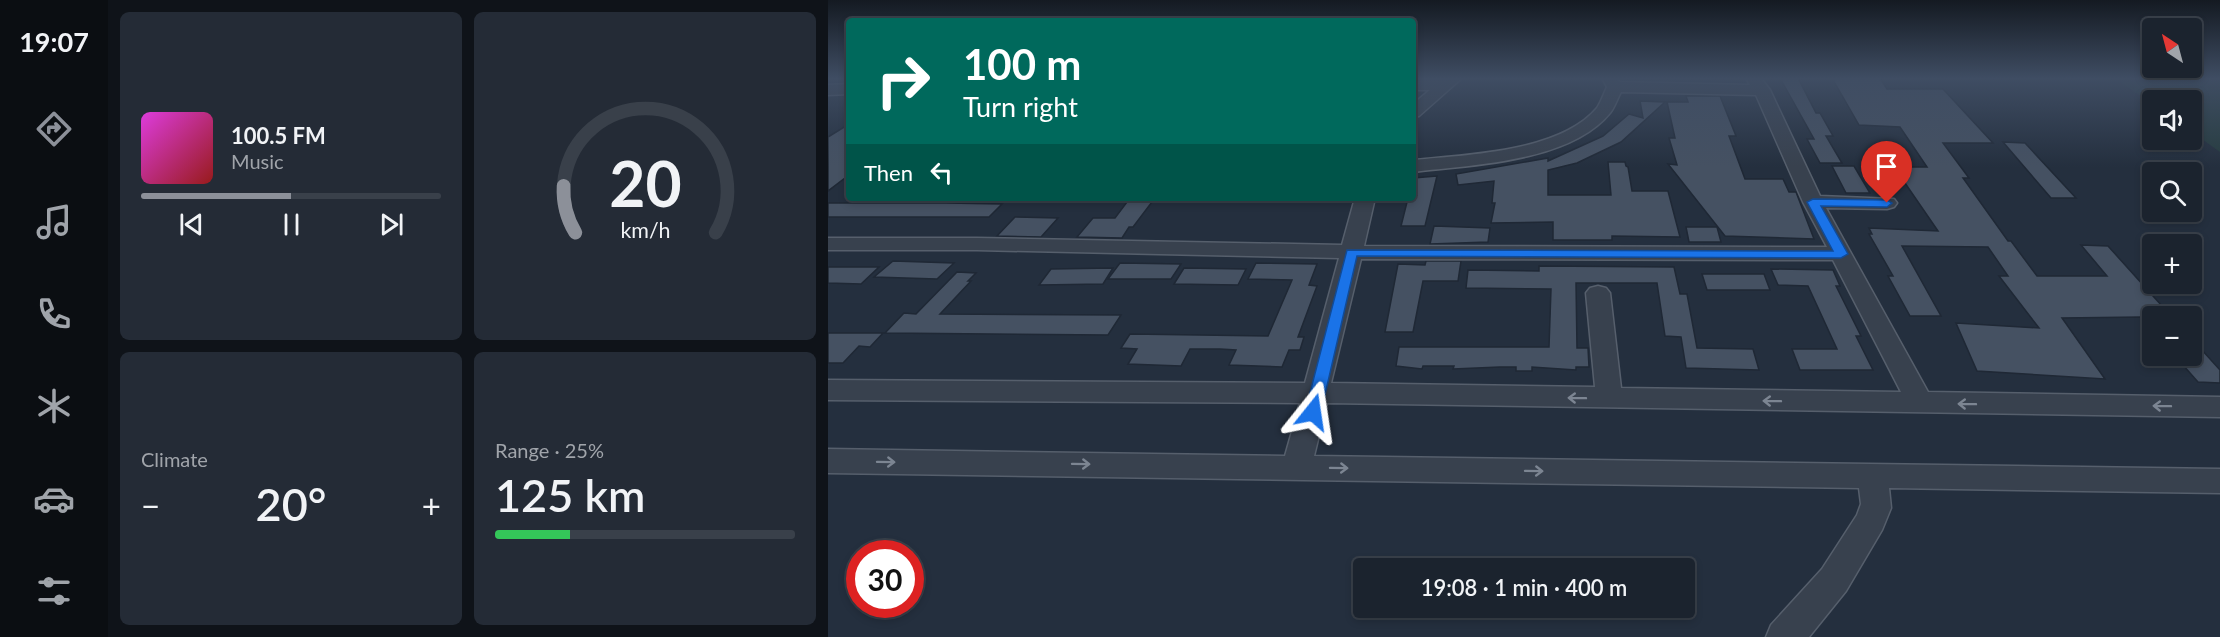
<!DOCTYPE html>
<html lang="en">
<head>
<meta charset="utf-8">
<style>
  :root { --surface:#1b232e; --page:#242b36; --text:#f1f3f6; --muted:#a0a4aa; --line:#39404a; --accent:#8c9099 }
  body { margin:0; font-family:Lato,sans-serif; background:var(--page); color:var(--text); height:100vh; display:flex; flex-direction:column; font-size:22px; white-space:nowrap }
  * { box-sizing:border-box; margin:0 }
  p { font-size:20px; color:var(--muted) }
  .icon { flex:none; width:33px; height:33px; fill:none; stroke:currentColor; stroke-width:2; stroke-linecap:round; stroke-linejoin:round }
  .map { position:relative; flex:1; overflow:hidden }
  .drawer { display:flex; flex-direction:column; gap:12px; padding:12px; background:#0f1319; width:720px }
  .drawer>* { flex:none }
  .top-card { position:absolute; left:18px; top:18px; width:570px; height:183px; border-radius:6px; box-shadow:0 3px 9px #0003,0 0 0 2px var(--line); background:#00695c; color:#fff; overflow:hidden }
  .needle { width:39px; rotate:324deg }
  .buttons { position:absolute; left:1314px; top:18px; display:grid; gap:12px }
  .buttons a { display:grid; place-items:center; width:60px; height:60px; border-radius:6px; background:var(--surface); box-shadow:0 3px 9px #0003,0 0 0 2px var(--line); font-size:30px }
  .speed { position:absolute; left:18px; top:540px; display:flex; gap:12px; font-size:30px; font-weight:700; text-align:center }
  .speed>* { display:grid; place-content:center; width:78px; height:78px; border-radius:50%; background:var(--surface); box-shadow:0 3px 9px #0003,0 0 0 2px var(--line); line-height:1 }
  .speed .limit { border:9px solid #d22; background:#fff; color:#111 }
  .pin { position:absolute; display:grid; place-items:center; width:51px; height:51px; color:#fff; margin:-62px -26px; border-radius:50% 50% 50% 0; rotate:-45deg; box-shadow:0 0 6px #0007 }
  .pin .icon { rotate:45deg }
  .me { position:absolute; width:66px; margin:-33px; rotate:15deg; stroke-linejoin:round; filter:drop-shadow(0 0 4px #0008) }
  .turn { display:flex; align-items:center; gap:21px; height:126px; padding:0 18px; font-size:27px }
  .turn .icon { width:78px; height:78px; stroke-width:2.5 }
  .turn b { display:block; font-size:42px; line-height:51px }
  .then { display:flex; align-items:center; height:57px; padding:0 18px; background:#0003; gap:12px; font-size:22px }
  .big { font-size:45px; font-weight:600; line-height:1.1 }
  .drawer .card { flex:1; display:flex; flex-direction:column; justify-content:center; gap:9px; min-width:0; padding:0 21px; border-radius:9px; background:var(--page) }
  .drawer .dial { align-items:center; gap:0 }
  .dial svg { height:156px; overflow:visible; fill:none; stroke:var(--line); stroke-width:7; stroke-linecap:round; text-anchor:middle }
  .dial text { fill:var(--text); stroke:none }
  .song { display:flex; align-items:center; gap:18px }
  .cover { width:72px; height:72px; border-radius:9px; background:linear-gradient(135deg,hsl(300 70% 55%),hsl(0 70% 35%)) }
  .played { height:6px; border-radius:3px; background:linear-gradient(90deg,var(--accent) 50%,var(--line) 50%) }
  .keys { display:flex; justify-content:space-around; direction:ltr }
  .heat { display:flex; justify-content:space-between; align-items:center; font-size:33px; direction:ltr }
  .charge { height:9px; border-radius:4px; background:linear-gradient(90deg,#34c759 25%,var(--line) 0) }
  .drawer .tiles { flex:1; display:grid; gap:12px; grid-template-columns:repeat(2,1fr) }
  .trip { position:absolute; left:525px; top:558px; width:342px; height:60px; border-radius:6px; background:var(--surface); box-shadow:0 3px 9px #0003,0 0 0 2px var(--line); font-weight:600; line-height:60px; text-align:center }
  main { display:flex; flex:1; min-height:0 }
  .menu { display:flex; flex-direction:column; width:108px; justify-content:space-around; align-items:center; background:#0b0e12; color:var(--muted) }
  .menu .icon { width:42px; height:42px }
  .menu .active { color:var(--accent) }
  .menu b { font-size:27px; color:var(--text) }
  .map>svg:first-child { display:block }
  .green { fill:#263c3f }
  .building { fill:#455162; stroke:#1f2835; stroke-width:1.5 }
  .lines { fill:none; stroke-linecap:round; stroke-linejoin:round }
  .minor-casing { stroke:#565f6c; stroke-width:3 }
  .minor { fill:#38414e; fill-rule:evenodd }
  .oneway { stroke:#7c8592 }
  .route { fill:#1a73e8; stroke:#114b97; stroke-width:1.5 }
</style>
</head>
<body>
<main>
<nav class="menu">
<b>19:07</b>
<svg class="icon active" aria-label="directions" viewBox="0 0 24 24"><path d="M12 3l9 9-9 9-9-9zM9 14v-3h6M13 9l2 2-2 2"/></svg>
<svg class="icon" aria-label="music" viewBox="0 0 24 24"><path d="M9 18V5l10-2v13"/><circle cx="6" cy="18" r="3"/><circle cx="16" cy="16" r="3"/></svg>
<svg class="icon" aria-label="phone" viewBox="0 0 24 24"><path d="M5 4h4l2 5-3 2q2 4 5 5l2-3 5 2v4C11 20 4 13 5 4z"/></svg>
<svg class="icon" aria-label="climate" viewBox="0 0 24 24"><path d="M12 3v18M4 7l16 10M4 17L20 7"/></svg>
<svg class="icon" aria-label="car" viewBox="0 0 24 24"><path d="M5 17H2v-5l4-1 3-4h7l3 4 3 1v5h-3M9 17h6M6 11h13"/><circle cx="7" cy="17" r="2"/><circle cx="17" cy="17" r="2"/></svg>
<svg class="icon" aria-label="filters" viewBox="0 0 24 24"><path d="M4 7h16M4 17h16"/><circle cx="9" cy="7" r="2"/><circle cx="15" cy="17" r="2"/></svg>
</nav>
<section class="drawer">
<div class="tiles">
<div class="card">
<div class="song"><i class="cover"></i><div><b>100.5 FM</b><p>Music</p></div></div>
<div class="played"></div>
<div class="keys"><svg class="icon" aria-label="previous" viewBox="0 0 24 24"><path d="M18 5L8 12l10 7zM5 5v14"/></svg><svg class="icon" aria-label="pause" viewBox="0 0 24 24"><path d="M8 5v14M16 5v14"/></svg><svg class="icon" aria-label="next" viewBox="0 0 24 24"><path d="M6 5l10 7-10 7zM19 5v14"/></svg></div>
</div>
<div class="card dial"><svg viewBox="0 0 100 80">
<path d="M14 69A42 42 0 1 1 86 69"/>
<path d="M14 69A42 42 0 0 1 8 45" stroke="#8c9099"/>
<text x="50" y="56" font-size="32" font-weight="700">20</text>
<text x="50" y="72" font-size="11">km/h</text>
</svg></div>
<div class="card"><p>Climate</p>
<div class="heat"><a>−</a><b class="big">20°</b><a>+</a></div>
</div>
<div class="card"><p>Range · 25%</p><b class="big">125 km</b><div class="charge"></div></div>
</div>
</section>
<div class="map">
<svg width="1392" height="637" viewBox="0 0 1392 637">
  <rect width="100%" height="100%" fill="#242f3e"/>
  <!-- green -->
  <polygon class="green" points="1287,78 1392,78 1392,152 1364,132 1364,100 1324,100 1324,104"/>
  <!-- building -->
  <g class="building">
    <polygon points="952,78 970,78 988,113 992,113 1005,136 998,136 1014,163 992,163 979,139 986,139"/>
    <polygon points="1004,78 1052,78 1059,89 1115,89 1165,143 1115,143 1141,178 1135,178 1180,241 1183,241 1209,276 1279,276 1253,245 1280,246 1343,316 1324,316 1324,329 1314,317 1234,318 1277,379 1149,371 1128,323 1211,328 1171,276 1180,276 1160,247 1074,246 1113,316 1082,316 1060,276 1065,276 1041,234 1044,234 1041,228 1110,231 1066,167 1099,167 1072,127 1031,125"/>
    <polygon points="858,96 892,96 908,136 901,136 917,179 955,179 961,192 968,192 986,239 897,236 840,164 849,165 841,138 847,138 839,102 860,102"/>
    <polygon points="812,101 837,102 793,142 749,163 720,170 720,195 783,195 780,162 797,162 798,166 800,167 804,191 840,191 852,237 784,236 784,240 725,240 725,222 663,223 667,203 664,203 666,181 630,185 628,174 720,158 720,161 775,136 801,114 815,118"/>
    <polygon points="21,124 21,178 17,178 0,191 0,137"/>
    <polygon points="1175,142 1197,143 1248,198 1223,198"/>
    <polygon points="1004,166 1026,166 1042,193 1018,193"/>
    <polygon points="609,176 597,226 573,226 580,198 589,195 585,178"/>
    <polygon points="302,198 327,198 305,227 301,227 294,238 249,237 265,218 287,218"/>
    <polygon points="0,203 118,203 174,204 161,217 0,217"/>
    <polygon points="187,217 230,218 213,237 169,236"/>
    <polygon points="606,226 662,228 660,242 602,244"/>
    <polygon points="858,227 889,227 893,242 861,242"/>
    <polygon points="65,261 126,263 109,279 46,277"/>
    <polygon points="598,261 633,261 630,281 595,281 585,332 557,332 570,264 597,265"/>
    <polygon points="292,263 353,264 343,279 280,279"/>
    <polygon points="428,263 489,264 481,285 489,286 470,337 476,337 472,350 461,350 454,367 401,365 408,350 392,349 362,349 353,366 300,364 309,349 293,348 302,334 440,336 464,280 420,279"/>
    <polygon points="711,266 846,267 852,294 859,294 869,348 925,349 931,370 858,368 853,337 837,336 829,283 748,283 749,348 760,348 761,367 748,367 748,370 704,367 704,371 688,371 688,367 672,367 625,369 626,366 595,366 594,369 568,366 571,347 721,347 723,289 638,288 640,270 711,271"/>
    <polygon points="0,267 51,267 33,284 0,283"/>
    <polygon points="285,268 275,284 211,285 223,269"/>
    <polygon points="356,268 418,269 410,285 346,284"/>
    <polygon points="943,269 1005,270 1012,286 1008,286 1033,336 1028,336 1045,370 972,370 964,349 1009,349 980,286 950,285"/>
    <polygon points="129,272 148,273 140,281 143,281 112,314 293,315 280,335 57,333 76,313 88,314"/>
    <polygon points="874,274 936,274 942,290 879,290"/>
    <polygon points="0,333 55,333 42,347 31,346 15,363 0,363"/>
    <polygon points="1364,339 1392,370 1392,383 1370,382 1347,356 1364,356"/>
  </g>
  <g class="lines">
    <defs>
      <g id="minor">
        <polygon points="617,78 634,78 591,116 585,117 585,104 602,90 585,90 585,80 614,80"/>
        <path d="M 774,78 L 788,78 L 792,82 L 922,85 L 918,78 L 933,78 L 942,90 L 992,196 L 1066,199 L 1069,203 L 1066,207 L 1059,209 L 998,208 L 1100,392 L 1392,397 L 1392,417 L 499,403 L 486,456 L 1392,469 L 1392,493 L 1061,488 L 1063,508 L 1054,530 L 1018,591 L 981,637 L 938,637 L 943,625 L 994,569 L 1029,515 L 1033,504 L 1031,488 L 0,473 L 0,449 L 457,456 L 472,403 L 0,400 L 0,380 L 477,383 L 511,258 L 149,250 L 0,250 L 0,238 L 149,238 L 514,245 L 527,198 L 547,198 L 536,246 L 999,247 L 975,202 L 928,95 L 793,92 C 789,99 787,107 782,113 C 742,162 644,165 585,172 L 585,160 C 638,155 732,152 769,108 C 773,102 776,93 779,87 ZM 533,259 L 1005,260 L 1073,392 L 793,388 L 782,293 L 778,288 L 770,286 L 762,288 L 758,293 L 767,387 L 503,383 Z"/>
        <polygon points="21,84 21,94 0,95 0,85"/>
      </g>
    </defs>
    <!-- minor casing -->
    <use href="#minor" class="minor-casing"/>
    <!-- minor -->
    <use href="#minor" class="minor"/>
  </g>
  <!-- one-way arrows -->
  <defs><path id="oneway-shaft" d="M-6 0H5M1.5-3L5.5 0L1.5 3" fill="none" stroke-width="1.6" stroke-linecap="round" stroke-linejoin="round" transform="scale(1.5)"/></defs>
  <g class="oneway">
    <use href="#oneway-shaft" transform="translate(749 398) rotate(-179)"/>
    <use href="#oneway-shaft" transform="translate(944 401) rotate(-179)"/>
    <use href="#oneway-shaft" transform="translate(1139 404) rotate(-179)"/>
    <use href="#oneway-shaft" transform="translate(1334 406) rotate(-179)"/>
    <use href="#oneway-shaft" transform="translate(58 462) rotate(1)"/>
    <use href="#oneway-shaft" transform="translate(253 464) rotate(1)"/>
    <use href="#oneway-shaft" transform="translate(511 468) rotate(1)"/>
    <use href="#oneway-shaft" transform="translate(706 471) rotate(1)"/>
  </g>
  <!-- sky -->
  <linearGradient id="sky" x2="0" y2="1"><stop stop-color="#141a22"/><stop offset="0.47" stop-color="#3f4d63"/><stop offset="1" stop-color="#3f4d63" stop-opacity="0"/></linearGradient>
  <rect width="1392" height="167" fill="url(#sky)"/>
  <!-- route -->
  <polygon class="route" points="985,199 1059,200 1064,203 1059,207 993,206 1020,254 1013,258 529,256 493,412 485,418 477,412 519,250 1005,251 979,202"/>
</svg>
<div class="buttons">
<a><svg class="needle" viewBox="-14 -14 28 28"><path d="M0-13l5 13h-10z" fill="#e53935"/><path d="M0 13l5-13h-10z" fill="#a0a4aa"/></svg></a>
<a><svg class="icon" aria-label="sound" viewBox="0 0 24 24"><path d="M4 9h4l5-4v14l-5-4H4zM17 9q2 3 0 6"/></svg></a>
<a><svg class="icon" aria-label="search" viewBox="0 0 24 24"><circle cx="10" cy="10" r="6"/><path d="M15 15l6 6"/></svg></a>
<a>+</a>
<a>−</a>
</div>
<div class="speed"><div class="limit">30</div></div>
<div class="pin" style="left:1059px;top:203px;background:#d93025"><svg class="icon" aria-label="arrive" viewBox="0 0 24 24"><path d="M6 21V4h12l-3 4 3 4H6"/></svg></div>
<svg class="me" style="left:485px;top:412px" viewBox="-20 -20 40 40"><path d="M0-17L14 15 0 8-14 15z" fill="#1a73e8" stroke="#fff" stroke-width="4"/></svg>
<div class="trip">19:08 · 1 min · 400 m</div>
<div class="top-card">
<div class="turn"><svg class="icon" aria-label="right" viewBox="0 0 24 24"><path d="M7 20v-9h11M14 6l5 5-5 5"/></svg><div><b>100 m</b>Turn right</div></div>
<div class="then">Then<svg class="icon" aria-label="left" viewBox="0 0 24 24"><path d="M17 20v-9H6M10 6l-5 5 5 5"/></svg></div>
</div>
</div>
</main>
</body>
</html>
